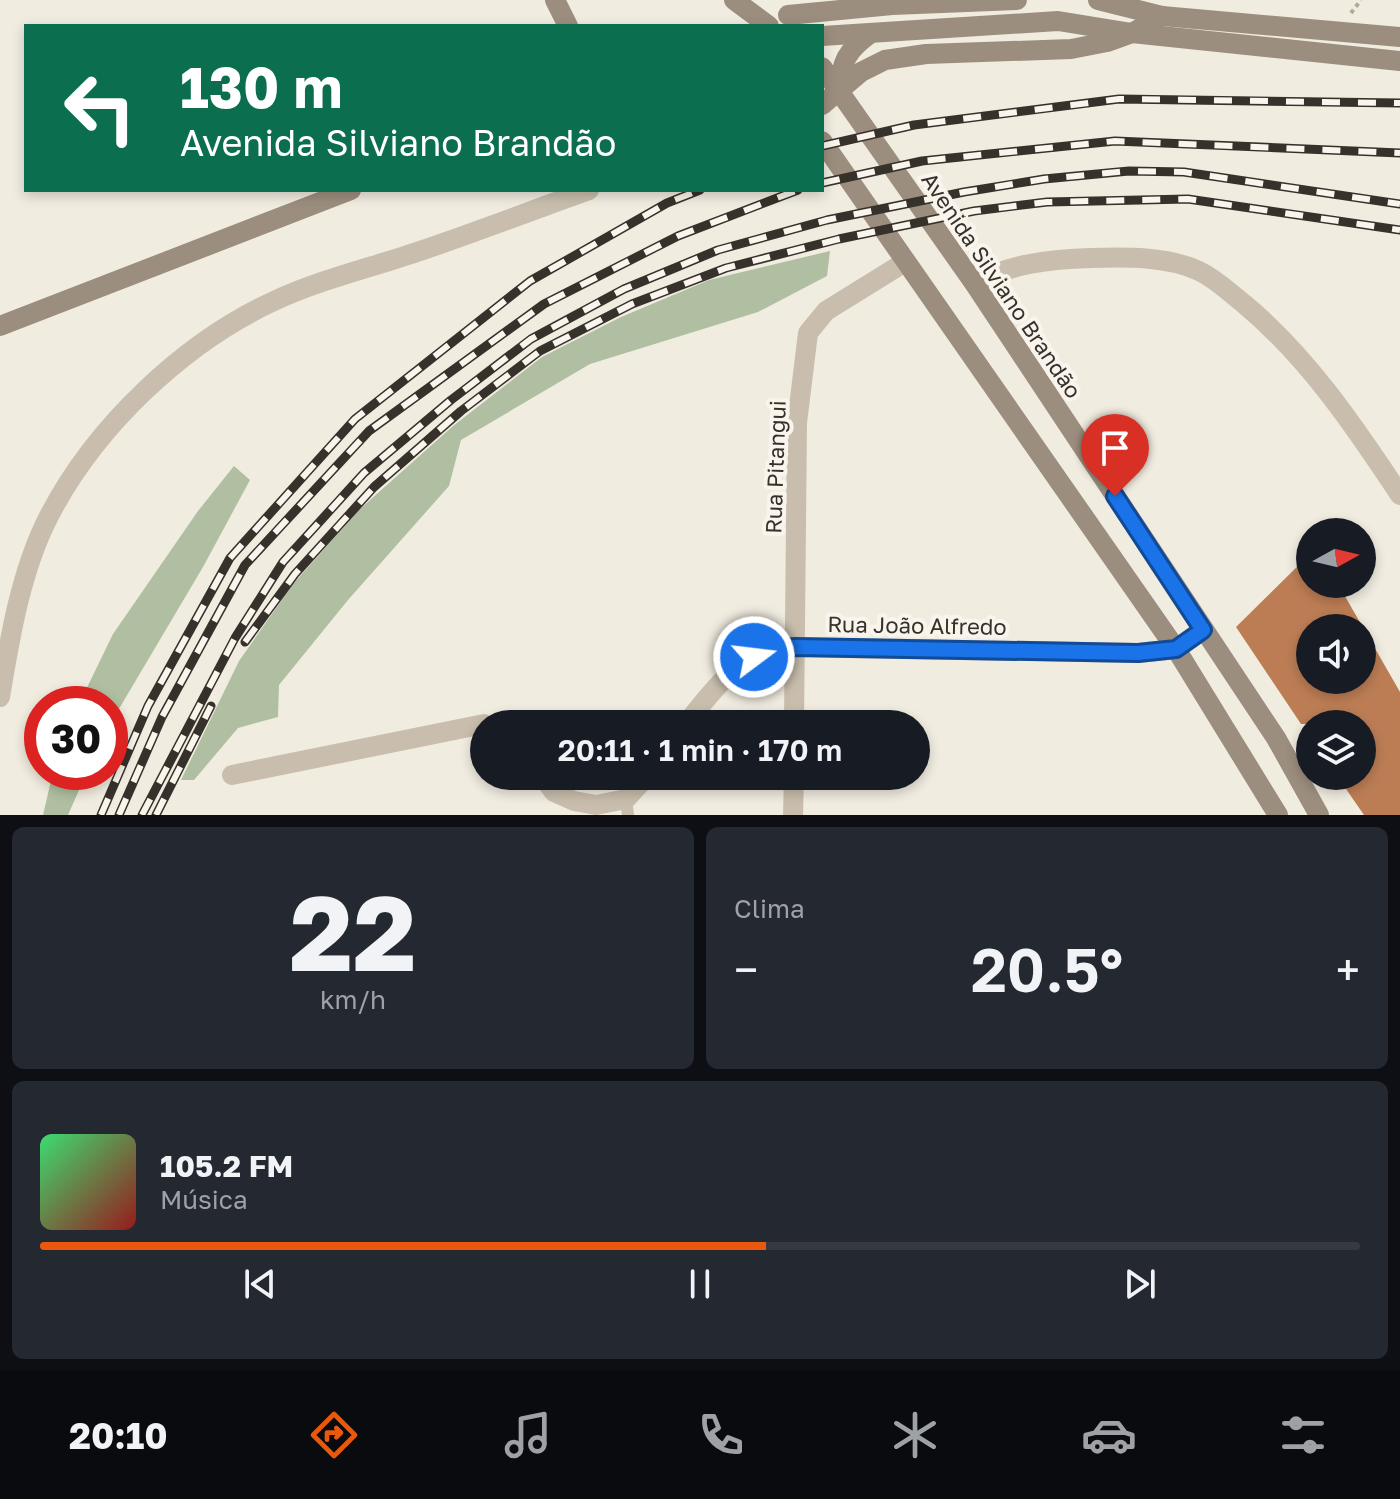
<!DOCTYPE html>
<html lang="pt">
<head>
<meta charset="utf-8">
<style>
  :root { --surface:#171b24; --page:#242831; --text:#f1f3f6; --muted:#9ea1a6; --line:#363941; --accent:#ea580c }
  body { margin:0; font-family:"Golos Text",sans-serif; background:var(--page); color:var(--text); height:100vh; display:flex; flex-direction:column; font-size:30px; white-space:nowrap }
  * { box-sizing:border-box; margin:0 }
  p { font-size:26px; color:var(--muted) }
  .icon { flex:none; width:44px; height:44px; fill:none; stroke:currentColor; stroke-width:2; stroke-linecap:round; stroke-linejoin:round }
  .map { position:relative; height:815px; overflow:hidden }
  .details { display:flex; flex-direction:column; gap:12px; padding:12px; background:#0d0f14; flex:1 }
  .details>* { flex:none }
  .hud { position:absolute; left:24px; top:24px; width:800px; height:168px; border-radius:0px; box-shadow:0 4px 12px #0003; background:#0b6e4f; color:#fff; overflow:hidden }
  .needle { width:52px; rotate:82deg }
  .fabs { position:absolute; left:1296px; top:518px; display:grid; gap:16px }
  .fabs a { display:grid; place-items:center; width:80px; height:80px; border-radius:50%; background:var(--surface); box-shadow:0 4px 12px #0003; font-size:40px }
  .speed { position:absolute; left:24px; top:686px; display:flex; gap:16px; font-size:40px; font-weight:700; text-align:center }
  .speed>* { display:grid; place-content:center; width:104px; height:104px; border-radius:50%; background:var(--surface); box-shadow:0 4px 12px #0003; line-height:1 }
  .speed .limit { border:12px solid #d22; background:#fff; color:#111 }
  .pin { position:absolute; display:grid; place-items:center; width:68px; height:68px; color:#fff; margin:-82px -34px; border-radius:50% 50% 50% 0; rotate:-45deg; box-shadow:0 0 8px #0007 }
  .pin .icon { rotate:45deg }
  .me { position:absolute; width:88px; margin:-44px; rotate:75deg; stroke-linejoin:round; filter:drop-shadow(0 0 6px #0008) }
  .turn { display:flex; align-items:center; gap:28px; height:168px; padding:0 24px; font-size:36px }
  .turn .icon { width:104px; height:104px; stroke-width:2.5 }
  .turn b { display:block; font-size:56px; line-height:68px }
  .big { font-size:60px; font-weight:600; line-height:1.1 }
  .details .tile { flex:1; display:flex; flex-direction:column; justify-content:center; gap:12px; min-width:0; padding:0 28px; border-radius:12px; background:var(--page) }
  .details .dial { align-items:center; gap:0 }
  .dial b { font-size:104px; line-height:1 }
  .song { display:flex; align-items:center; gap:24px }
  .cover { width:96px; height:96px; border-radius:12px; background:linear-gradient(135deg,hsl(140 70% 55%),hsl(0 70% 35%)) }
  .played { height:8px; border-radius:4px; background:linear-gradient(90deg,var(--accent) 55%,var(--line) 55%) }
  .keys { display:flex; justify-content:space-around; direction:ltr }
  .heat { display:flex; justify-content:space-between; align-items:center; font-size:44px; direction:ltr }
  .details .tiles { flex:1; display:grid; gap:12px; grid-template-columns:1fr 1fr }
  .tile:last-child { grid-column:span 2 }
  .trip { position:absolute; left:470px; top:710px; width:460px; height:80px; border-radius:40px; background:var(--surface); box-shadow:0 4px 12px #0003; font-weight:600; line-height:80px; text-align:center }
  .menu { display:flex; height:128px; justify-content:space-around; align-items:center; background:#090b0e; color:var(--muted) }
  .menu .icon { width:56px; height:56px }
  .menu .selected { color:var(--accent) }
  .menu b { font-size:36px; color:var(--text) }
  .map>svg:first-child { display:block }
  .green { fill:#b0bfa1 }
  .building { fill:#bc7d54; fill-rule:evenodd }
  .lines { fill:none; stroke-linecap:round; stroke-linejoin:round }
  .path { stroke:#b4a897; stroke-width:4; stroke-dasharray:4 4; stroke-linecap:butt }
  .lane { stroke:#c9bead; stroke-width:12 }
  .street { stroke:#c9bead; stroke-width:20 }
  .secondary { stroke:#9c8e7e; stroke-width:20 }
  .rail-casing { stroke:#37312b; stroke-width:9 }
  .rail { stroke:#f9f5ec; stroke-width:6; stroke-dasharray:18; stroke-linecap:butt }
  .route-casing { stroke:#114b97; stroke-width:20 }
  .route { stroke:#1a73e8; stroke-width:14 }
  .labels { text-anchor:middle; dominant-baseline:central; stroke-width:8; stroke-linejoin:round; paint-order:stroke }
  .street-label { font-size:22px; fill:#37312b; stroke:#f9f5ec }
</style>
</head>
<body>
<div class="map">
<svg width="1400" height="815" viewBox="0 0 1400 815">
  <rect width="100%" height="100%" fill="#f1ece0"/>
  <!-- green -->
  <g class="green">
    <polygon points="830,251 827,276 758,312 590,364 461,440 449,486 348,600 279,685 278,717 238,728 194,780 181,780 239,661 293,584 360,509 453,426 542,357 621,317 709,280"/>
    <polygon points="234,466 250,480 203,567 110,724 110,704 79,704 113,634 198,511"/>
    <polygon points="53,772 87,772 68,815 43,815"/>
  </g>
  <!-- building -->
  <path class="building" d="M 1310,554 L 1310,584 L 1338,584 L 1400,692 L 1400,815 L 1364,815 L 1337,776 L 1362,776 L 1362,724 L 1301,724 L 1236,627 ZM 1310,628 L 1362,628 L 1362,680 L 1310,680 Z"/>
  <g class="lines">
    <!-- path -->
    <polyline class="path" points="1351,13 1361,0"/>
    <!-- lane -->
    <polyline class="lane" points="626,799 628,815"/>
    <!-- street -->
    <g class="street">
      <path d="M 974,283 C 1012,264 1049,259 1091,258 C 1126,257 1167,256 1199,271 C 1216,279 1229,292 1243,303 C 1307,356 1355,427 1400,495"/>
      <path d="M 0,697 C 10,637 21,570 49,516 C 95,427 183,343 274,301 C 321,279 374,267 423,250 C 479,231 533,210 589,190"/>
      <path d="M 686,724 C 708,696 735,660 770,649 C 778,647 788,647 796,647 L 1138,653 L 1176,649 L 1203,630"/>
      <polyline points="794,724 797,423 808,333 826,311 905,262"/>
      <polyline points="232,775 484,724"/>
      <polyline points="542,776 554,792 574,801 596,805 626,799 647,776"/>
      <polyline points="793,815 794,776"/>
    </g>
    <!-- secondary -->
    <g class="secondary">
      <polyline points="555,0 568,26"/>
      <polyline points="734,0 769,26"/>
      <polyline points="1098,0 1162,16 1400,37"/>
      <polyline points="788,15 892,5 1017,0"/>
      <polyline points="822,36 1058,21 1132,33 1400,61"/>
      <polyline points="822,67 974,283 1276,738 1319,815"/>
      <path d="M 838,91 C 843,60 845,52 871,33"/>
      <polyline points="822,105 861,72 885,60 926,54 1071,49 1107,42 1132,33 1162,16"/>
      <polyline points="822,141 1176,649 1278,815"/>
      <polyline points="0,326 351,190"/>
    </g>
    <defs>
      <g id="rail">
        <polyline points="822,146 914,125 1119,99 1400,103"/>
        <polyline points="822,183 922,161 1115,141 1400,153"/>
        <polyline points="245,642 295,574 374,487 461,411 540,351 632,304 726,268 839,239 974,211 1047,202 1188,199 1400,230"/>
        <polyline points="101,815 148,706 230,558 355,419 530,281 667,203 700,190"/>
        <polyline points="119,815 162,717 245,565 369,431 544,304 678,236 798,190"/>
        <polyline points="142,815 235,638 283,562 364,473 451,400 531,339 624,289 718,250 827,220 964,192 1044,179 1129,171 1184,172 1400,204"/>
        <polyline points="156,815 211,706"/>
      </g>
    </defs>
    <!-- rail casing -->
    <use href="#rail" class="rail-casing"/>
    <!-- rail -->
    <use href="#rail" class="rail"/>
  </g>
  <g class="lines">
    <defs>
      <polyline id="route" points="754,657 772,648 796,647 1138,653 1176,649 1203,630 1115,496"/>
    </defs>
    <!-- route casing -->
    <use href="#route" class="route-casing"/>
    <!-- route -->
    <use href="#route" class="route"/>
  </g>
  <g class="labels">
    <!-- street labels -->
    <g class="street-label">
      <text transform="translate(1002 285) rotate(56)">Avenida Silviano Brandão</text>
      <text transform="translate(775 467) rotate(-88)">Rua Pitangui</text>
      <text transform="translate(917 625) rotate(1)">Rua João Alfredo</text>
    </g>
  </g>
</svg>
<div class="fabs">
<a><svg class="needle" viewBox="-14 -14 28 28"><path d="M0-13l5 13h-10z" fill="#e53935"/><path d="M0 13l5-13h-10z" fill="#9ea1a6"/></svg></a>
<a><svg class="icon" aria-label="sound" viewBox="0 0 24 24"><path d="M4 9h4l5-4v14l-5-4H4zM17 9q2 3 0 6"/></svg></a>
<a><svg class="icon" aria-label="layers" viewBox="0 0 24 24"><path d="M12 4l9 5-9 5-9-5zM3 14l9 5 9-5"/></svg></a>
</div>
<div class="speed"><div class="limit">30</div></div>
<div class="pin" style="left:1115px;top:496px;background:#d93025"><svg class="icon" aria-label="arrive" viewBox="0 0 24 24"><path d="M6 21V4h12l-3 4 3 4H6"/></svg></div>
<svg class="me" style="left:754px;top:657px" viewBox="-20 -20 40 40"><circle r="17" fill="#1a73e8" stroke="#fff" stroke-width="3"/><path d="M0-11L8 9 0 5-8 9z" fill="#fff"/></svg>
<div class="trip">20:11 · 1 min · 170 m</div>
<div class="hud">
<div class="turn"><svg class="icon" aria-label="left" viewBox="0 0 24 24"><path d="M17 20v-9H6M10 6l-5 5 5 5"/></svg><div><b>130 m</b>Avenida Silviano Brandão</div></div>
</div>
</div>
<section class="details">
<div class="tiles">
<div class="tile dial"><b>22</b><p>km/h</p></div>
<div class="tile"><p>Clima</p>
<div class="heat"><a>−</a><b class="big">20.5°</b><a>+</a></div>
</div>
<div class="tile">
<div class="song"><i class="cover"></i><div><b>105.2 FM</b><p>Música</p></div></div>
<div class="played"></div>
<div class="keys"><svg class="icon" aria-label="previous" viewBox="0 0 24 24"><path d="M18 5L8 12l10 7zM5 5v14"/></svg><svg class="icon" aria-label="pause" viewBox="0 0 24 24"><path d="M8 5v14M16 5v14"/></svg><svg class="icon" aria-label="next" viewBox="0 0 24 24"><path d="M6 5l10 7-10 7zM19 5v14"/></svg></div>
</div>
</div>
</section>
<nav class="menu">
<b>20:10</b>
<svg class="icon selected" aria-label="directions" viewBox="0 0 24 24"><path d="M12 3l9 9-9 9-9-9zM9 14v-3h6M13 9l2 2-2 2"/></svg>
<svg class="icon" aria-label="music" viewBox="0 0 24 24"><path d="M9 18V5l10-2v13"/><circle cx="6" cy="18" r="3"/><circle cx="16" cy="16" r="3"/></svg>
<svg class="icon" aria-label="phone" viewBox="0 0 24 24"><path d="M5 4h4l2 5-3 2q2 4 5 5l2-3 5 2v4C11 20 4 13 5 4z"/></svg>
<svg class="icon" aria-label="climate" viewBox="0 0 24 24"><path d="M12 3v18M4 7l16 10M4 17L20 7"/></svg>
<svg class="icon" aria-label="car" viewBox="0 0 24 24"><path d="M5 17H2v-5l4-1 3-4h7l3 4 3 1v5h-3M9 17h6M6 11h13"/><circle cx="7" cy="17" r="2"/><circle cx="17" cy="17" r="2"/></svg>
<svg class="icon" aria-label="filters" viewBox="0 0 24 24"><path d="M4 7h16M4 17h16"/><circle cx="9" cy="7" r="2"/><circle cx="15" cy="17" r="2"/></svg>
</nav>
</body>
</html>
